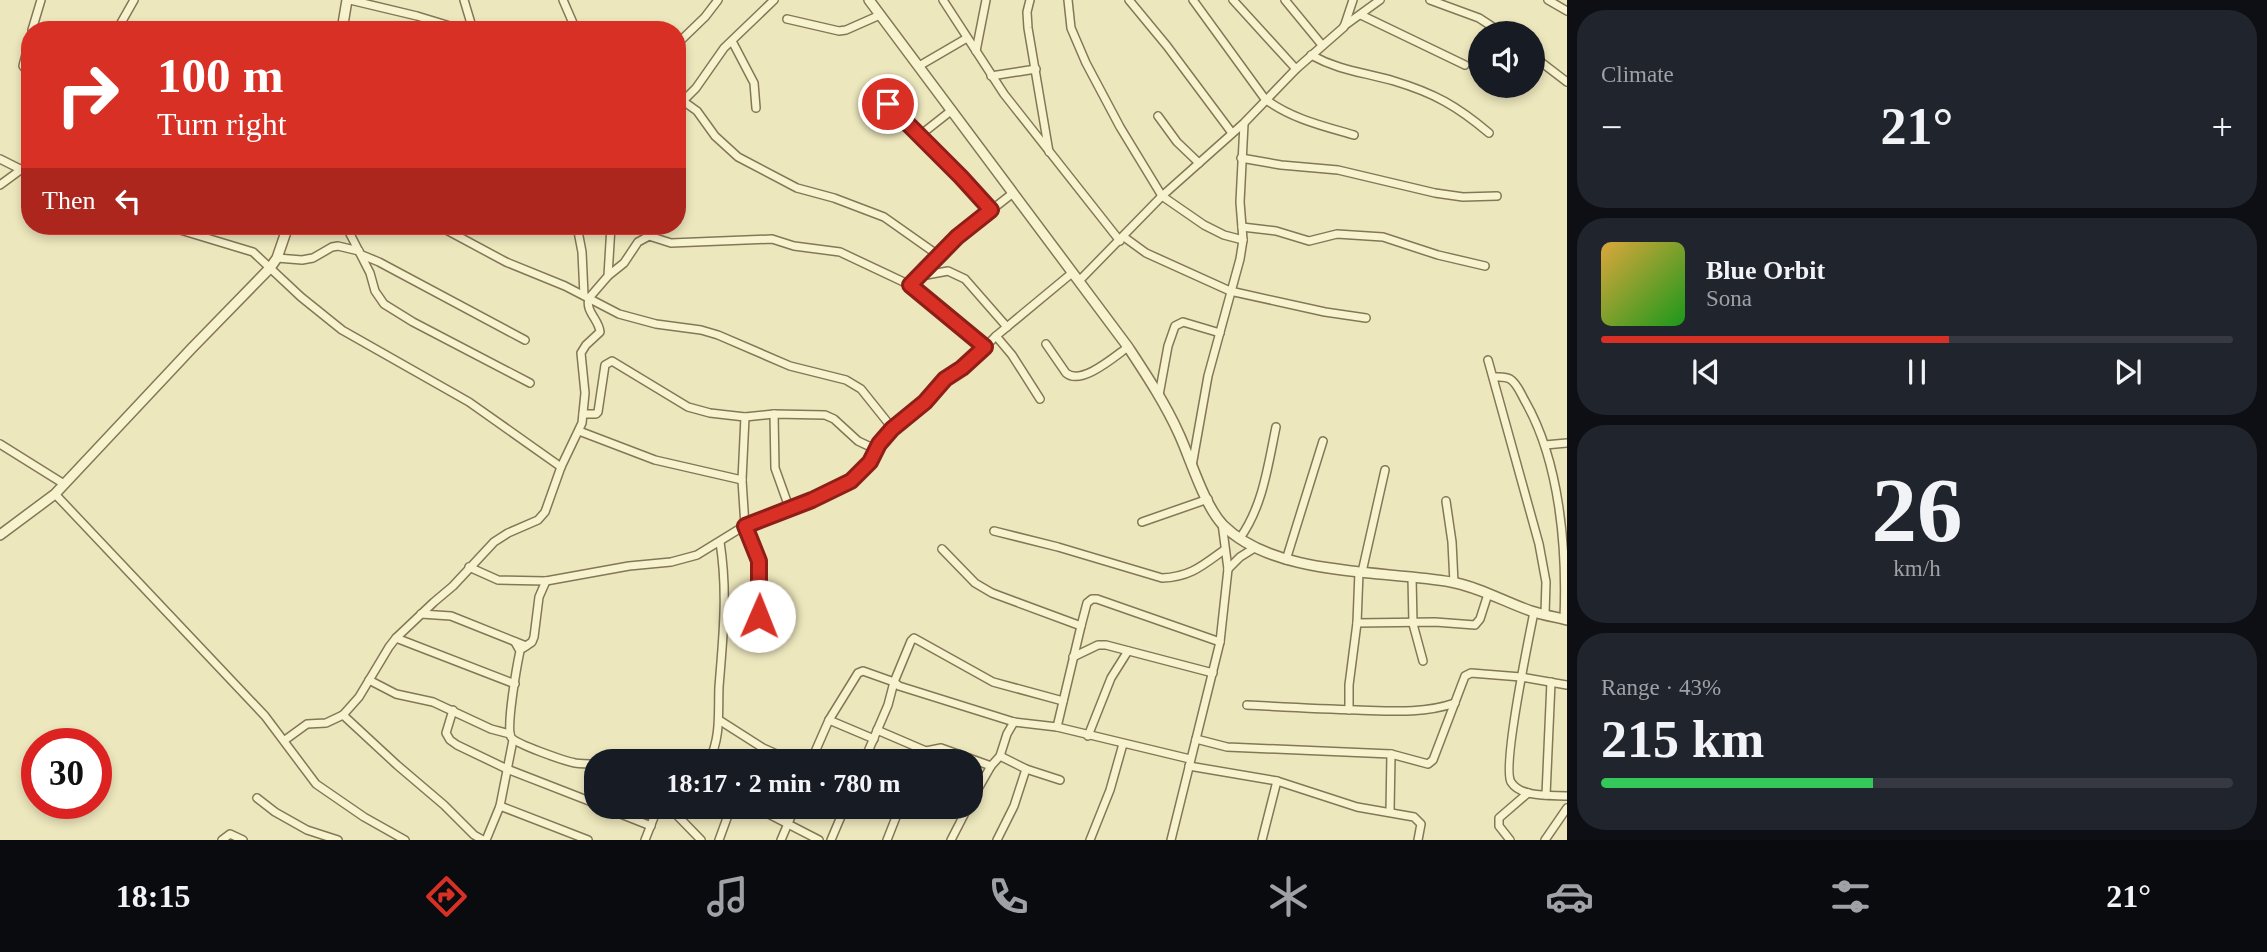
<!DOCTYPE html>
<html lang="en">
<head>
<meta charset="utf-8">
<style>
  :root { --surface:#171b24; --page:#20242c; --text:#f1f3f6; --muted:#9ea1a6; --line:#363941; --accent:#d93025 }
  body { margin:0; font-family:Georgia,serif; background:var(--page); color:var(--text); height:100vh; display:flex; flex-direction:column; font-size:26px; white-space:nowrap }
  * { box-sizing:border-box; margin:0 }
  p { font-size:23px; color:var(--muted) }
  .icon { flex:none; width:38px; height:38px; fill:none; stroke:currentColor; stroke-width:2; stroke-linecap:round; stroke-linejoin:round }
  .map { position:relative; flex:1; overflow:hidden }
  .panel { display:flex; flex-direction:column; gap:10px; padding:10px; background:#0d0f14; width:700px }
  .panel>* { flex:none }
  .hud { position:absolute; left:21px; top:21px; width:665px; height:214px; border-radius:28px; box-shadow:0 4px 10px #0003; background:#d93025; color:#fff; overflow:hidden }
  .tools { position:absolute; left:1468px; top:21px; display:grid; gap:14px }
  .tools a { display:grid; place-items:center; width:77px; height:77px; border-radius:50%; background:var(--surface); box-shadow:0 4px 10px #0003; font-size:35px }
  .speed { position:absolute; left:21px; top:728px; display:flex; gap:14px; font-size:35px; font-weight:700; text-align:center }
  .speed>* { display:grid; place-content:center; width:91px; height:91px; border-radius:50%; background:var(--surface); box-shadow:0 4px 10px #0003; line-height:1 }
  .speed .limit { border:10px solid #d22; background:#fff; color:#111 }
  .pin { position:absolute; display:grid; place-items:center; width:60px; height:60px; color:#fff; margin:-30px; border:4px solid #fff; border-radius:50%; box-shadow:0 2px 7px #0007 }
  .me { position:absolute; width:77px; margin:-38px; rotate:1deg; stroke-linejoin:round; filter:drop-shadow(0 0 5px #0008) }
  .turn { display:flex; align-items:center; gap:24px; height:147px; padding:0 21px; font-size:32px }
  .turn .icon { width:91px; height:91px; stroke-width:2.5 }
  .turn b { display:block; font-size:49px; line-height:60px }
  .then { display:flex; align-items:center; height:66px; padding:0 21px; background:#0003; gap:14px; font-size:26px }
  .big { font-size:52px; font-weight:800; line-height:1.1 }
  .panel .tile { flex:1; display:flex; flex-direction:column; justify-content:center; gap:10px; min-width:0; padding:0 24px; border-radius:28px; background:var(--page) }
  .panel .dial { align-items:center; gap:0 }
  .dial b { font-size:91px; line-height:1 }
  .song { display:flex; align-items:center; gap:21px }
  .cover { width:84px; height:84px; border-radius:10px; background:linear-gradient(135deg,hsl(40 70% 55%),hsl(120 70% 35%)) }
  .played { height:7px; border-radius:4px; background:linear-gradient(90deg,var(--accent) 55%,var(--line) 55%) }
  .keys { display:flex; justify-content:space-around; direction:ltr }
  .heat { display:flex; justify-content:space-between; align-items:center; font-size:38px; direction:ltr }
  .charge { height:10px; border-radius:5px; background:linear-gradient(90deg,#34c759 43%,var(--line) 0) }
  .trip { position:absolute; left:584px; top:749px; width:399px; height:70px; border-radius:28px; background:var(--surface); box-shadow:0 4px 10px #0003; font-weight:800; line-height:70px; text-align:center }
  .menu { display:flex; height:112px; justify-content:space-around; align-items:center; background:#090b0e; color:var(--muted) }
  .menu .icon { width:49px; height:49px }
  .menu .selected { color:var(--accent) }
  .menu b { font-size:32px; color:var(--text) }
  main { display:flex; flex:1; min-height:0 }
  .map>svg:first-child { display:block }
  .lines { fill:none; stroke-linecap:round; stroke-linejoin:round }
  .minor-casing { stroke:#847756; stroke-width:10 }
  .tertiary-casing { stroke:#847756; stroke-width:12 }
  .minor { stroke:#f8f3cf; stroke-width:7 }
  .tertiary { stroke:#f8f3cf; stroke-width:9 }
  .route-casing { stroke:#8d1f18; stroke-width:18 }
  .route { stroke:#d93025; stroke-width:12 }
</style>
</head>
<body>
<main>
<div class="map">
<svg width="1567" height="840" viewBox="0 0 1567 840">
  <rect width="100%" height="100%" fill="#ede7bd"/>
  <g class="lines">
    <defs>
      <g id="minor">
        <polyline points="350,0 417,16 463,30"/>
        <polyline points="464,0 473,30"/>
        <polyline points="563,0 576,30"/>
        <polyline points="943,0 1004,94 1120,241"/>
        <polyline points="1030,0 1027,12 1028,28 1049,152"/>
        <polyline points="1068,0 1071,28 1086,63 1120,127 1162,196 1204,225 1224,235 1243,240"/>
        <polyline points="1129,0 1167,46 1232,133"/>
        <path d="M 1193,0 L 1265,99 C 1292,119 1323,126 1354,135"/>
        <polyline points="1233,0 1296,69"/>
        <polyline points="1285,0 1322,45"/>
        <polyline points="1430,0 1479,18 1502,33"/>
        <polyline points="1548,0 1567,11"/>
        <polyline points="1361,15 1465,65"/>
        <polyline points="787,19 839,31 846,30 880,15"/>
        <polyline points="1344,26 1380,0"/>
        <polyline points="32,30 41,0"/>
        <polyline points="117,30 134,0"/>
        <polyline points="30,39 23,66 30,75"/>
        <polyline points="732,41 754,83 756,108"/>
        <polyline points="677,44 705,17 718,0"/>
        <polyline points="976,51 986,0"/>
        <path d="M 1311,55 C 1340,71 1363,72 1394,81 C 1434,93 1457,106 1489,133"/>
        <polyline points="1533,56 1567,82"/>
        <polyline points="919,66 967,38"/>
        <polyline points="991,76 1036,69"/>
        <polyline points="878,94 961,177 991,210"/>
        <polyline points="683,101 697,111 715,136 738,157 797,188 834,198 884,217 938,255"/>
        <polyline points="677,107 696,88 724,48 774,0"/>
        <polyline points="1158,116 1177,142 1199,163"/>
        <polyline points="919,136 952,110"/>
        <polyline points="1241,158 1281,165 1338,170 1435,193 1463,197 1497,196"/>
        <polyline points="0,159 30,174"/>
        <polyline points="0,185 30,163"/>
        <polyline points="167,226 253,252 301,297 342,330 469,402 561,467"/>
        <polyline points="346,226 370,273 375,291 384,304 413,322 530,383"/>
        <polyline points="439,226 506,262 565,286 619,314 656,324 701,330 718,335 790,366 846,380 861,389 893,429"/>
        <polyline points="577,226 582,252 584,295"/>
        <polyline points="1242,227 1276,231 1309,241 1337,234 1383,237 1438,255 1485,266"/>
        <polyline points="1124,237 1146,253 1230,291 1325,312 1366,318"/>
        <polyline points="362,255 379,262 525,340"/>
        <polyline points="277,258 302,260 313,258 332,247 338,246 359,251"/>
        <polyline points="609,275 624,263 638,242 649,236 671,243 772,239 794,246 840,252 910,285 985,347"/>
        <polyline points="921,276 948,271 965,279 1007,327"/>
        <polyline points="1079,281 1162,196 1244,123 1296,69 1344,27 1353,0"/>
        <polyline points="910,285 957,237 1013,193"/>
        <polyline points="996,336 1012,355 1040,399"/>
        <path d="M 1046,344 L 1066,373 C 1081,386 1114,357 1128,347"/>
        <polyline points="1488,360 1539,544 1546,582 1545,614"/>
        <path d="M 1494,377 C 1499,377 1505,376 1510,379 C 1517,383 1521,394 1525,401 C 1560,462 1567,549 1564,619"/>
        <polyline points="1159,395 1168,346 1175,326 1183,322 1220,333"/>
        <polyline points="583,414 596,414 598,412 605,365 612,361 688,407 710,413 745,417 774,414 825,415 834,419 858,441 877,450"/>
        <polyline points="774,414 775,468 790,510"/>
        <polyline points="745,417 742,480 745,526 759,561 759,616"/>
        <polyline points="579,431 655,460 742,480"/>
        <polyline points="0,444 64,484"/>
        <polyline points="1545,445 1567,443"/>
        <polyline points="1192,466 1208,376 1240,259 1243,240 1240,202 1244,124"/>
        <polyline points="55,494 265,716 316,784 364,817 405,840"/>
        <polyline points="1446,501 1452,542 1454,583"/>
        <polyline points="1142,522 1208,499"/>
        <path d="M 994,531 L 1058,547 L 1162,578 C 1190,577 1202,566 1224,550"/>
        <path d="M 1240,538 C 1263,506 1268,465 1276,427"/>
        <polyline points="942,549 975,583 992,593 1081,626 1057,727"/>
        <polyline points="1286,560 1323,441"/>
        <polyline points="469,567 498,580 546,581 629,566 671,562 697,555 749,523 812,500 851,481 860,474 870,462 883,438 925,402 936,387 973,359 996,336 1072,273"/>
        <polyline points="1228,569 1240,557 1256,547"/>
        <polyline points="1362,572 1385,470"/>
        <polyline points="1412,577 1413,624 1423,661"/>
        <path d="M 1534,612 C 1529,637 1502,767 1511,782 C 1521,798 1551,795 1567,796"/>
        <polyline points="421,614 451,616 526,646"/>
        <polyline points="1357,623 1435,622 1475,625 1480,619 1488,594"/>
        <polyline points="1081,626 1087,603 1092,599 1097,599 1220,642"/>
        <polyline points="396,638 515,684"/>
        <path d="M 515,642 L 520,651 C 517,665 506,727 511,737 C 515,744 565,761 575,763 C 582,764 590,764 597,764"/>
        <polyline points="523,648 532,642 534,637 539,597 546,581"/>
        <polyline points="1073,657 1098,645 1106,645 1213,673"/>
        <polyline points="369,680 396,694 433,702 491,729 510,734"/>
        <path d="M 1247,705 C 1284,707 1320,709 1357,710 C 1390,711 1423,714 1455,703"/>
        <polyline points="453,710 446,733 450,740 457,745 507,769 597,804"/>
        <polyline points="1349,710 1349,685 1357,623 1359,572"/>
        <polyline points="343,715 397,765 444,805 474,835 483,840"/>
        <polyline points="719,720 763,748 792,761"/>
        <polyline points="829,720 874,739"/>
        <polyline points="877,730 926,751"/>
        <polyline points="1088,736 1111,678 1128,651"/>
        <polyline points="1196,739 1227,747 1391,754 1428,764 1433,760 1465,676 1471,673 1521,677 1567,685"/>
        <path d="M 285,740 L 307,724 L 326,723 L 343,715 L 359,697 L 389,647 L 396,638 L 434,602 L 453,586 L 494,542 L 508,533 L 538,520 L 545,512 L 561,467 L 582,423 L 585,393 L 581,353 L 586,345 L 600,332 C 599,319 585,312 589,298 L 608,276 L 611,226"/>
        <polyline points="1000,756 1026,769 1060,780"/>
        <path d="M 709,761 C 721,737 718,713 719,687 C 723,636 728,594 720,542"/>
        <polyline points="811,761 829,720 858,673 863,671 894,682 911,641 914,638 993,682 1063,701"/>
        <polyline points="864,761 888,705 894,682 899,686 1014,722 1057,727 1190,759"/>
        <polyline points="918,761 926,751 941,748 991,766"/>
        <polyline points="1189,766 1277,781 1357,807 1414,817 1421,824 1418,840"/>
        <polyline points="1546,795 1551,682"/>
        <polyline points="257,798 275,812 307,830 338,840"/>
        <polyline points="971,801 991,766 1000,756 1007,734 1014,722"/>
        <polyline points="500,806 588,840"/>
        <polyline points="603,807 651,826"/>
        <polyline points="669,807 701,840"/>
        <polyline points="755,807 819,840"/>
        <polyline points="1390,812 1391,754"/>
        <polyline points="222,840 230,834 243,840"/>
        <polyline points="486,840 500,806 513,740"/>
        <polyline points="645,840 658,807"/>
        <polyline points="719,840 731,807"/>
        <polyline points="781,840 795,807"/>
        <polyline points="831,840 845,807"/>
        <polyline points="887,840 900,807"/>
        <polyline points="951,840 968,807"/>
        <polyline points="997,840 1014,806 1026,769"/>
        <polyline points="1090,840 1110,790 1123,744"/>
        <polyline points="1171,840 1220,642 1228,569 1222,523"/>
        <polyline points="1262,840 1277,781"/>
        <polyline points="1510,840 1499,826 1499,818 1528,793"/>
        <polyline points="1545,840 1567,808"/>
      </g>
      <g id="tertiary">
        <path d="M 869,0 L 1128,347 C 1147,376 1165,403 1179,434 C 1191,460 1204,505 1223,525 C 1275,577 1382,570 1451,582 C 1479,587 1505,602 1531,611 C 1543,615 1555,617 1567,620"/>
        <polyline points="342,30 347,0"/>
        <polyline points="0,535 55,494 192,348 270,268 277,258 288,226"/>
      </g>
    </defs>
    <!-- minor casing -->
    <use href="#minor" class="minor-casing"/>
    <!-- tertiary casing -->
    <use href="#tertiary" class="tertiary-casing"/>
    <!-- minor -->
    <use href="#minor" class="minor"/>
    <!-- tertiary -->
    <use href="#tertiary" class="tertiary"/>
  </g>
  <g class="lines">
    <defs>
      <polyline id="route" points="759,616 759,561 745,526 812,500 851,481 870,462 879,444 892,429 925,402 945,379 962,368 985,347 910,285 957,237 991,210 961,177 888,104"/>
    </defs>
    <!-- route casing -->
    <use href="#route" class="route-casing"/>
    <!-- route -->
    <use href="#route" class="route"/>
  </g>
</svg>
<div class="tools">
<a><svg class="icon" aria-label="sound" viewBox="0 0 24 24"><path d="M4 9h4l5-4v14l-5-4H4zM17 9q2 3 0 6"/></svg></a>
</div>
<div class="speed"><div class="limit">30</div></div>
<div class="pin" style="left:888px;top:104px;background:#d93025"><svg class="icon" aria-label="arrive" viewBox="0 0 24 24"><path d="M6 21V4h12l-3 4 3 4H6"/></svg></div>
<svg class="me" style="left:759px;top:616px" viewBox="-20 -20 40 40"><circle r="19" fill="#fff"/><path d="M0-13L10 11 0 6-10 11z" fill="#d93025"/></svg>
<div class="trip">18:17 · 2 min · 780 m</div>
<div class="hud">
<div class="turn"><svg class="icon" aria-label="right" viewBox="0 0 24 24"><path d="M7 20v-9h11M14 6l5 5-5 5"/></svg><div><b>100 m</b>Turn right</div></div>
<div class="then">Then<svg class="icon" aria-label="left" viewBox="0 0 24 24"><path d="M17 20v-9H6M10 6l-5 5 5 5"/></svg></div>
</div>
</div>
<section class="panel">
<div class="tile"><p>Climate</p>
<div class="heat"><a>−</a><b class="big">21°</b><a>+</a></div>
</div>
<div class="tile">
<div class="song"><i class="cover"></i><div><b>Blue Orbit</b><p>Sona</p></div></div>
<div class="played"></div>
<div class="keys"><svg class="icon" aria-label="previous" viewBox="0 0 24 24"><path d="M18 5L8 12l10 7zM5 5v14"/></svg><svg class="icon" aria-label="pause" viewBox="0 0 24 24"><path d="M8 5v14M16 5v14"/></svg><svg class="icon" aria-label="next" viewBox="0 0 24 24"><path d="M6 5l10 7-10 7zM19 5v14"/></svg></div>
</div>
<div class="tile dial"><b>26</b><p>km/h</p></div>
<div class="tile"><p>Range · 43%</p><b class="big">215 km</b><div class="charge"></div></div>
</section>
</main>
<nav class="menu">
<b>18:15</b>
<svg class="icon selected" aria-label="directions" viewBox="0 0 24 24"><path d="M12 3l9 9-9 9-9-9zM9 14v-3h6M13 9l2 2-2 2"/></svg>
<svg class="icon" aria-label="music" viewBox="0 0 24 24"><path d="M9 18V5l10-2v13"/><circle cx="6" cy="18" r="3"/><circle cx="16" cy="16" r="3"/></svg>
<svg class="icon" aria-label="phone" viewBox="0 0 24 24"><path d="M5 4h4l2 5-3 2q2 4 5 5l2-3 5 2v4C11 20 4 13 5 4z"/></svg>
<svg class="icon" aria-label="climate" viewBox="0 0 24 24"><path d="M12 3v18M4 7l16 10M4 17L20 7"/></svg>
<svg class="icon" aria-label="car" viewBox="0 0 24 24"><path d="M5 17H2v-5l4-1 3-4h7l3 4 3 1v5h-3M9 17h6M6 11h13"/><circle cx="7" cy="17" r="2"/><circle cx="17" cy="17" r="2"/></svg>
<svg class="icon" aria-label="filters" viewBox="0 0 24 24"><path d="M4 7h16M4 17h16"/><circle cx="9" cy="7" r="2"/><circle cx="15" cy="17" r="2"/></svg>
<b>21°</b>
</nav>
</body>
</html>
